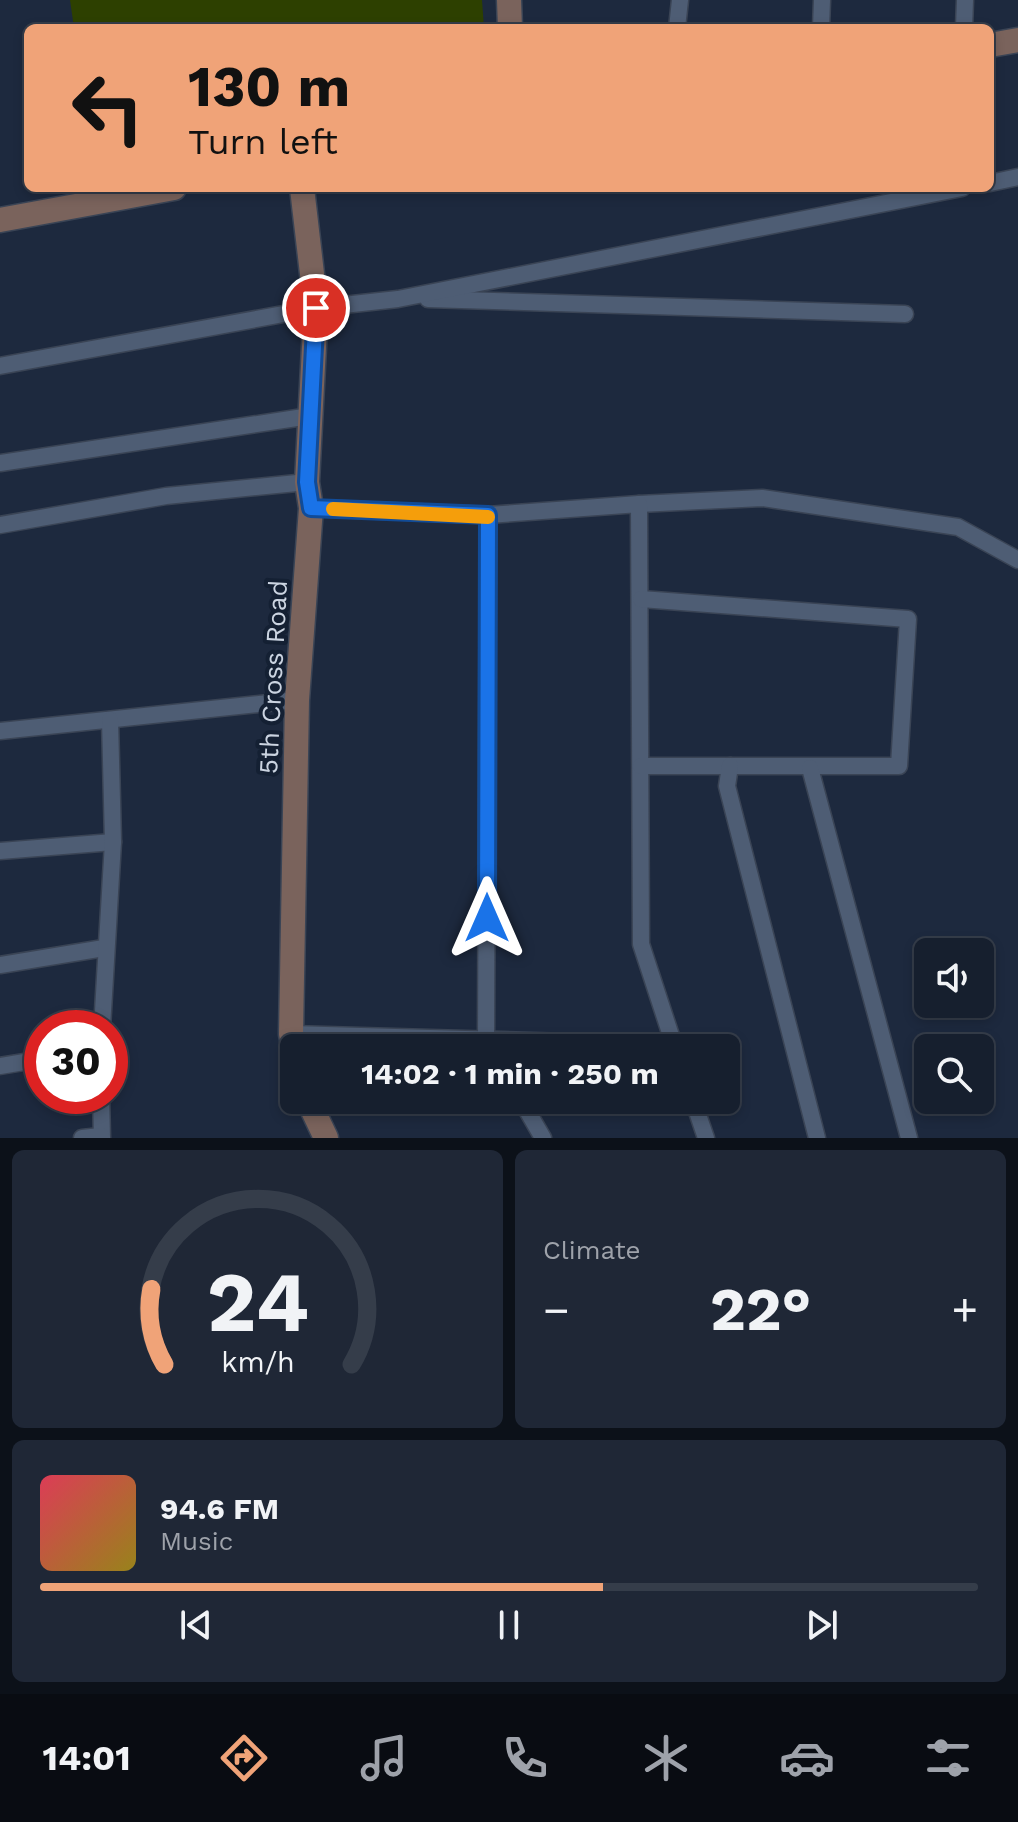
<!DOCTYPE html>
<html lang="en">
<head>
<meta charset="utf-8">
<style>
  :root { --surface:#161f2e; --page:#1f2736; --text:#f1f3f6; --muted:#9ea2aa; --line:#353d4a; --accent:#f0a378 }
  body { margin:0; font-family:"Work Sans",sans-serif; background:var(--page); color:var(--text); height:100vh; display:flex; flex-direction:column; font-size:30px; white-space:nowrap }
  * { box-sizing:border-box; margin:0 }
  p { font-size:26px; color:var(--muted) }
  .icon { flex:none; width:44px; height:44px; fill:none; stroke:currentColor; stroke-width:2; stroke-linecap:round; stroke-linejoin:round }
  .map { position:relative; height:1138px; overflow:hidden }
  .details { display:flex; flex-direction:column; gap:12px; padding:12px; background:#0c1119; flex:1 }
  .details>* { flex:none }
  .top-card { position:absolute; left:24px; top:24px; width:970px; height:168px; border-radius:12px; box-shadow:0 4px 12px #0003,0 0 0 2px var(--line); background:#f0a378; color:#111; overflow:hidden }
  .controls { position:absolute; left:914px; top:938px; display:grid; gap:16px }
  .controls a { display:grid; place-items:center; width:80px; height:80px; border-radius:12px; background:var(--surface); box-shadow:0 4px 12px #0003,0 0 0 2px var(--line); font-size:40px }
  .speed { position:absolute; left:24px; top:1010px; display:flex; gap:16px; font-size:40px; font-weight:700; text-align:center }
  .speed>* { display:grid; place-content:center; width:104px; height:104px; border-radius:50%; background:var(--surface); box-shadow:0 4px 12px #0003,0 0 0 2px var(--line); line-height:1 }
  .speed .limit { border:12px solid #d22; background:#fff; color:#111 }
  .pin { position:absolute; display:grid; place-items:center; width:68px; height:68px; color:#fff; margin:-34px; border:4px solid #fff; border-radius:50%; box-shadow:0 2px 8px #0007 }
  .me { position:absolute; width:88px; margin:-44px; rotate:0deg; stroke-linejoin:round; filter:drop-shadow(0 0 6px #0008) }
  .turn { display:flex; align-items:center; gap:28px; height:168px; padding:0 32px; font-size:36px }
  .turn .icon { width:104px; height:104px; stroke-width:2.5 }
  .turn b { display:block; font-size:56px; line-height:68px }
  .big { font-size:60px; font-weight:700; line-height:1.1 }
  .details .widget { flex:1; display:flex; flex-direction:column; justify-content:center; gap:12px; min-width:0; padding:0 28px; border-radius:12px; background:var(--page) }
  .details .dial { align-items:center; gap:0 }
  .dial svg { height:208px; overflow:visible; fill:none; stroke:var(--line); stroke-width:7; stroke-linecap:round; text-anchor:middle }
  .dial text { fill:var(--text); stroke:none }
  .song { display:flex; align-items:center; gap:24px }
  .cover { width:96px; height:96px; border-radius:12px; background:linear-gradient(135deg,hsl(350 70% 55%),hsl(50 70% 35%)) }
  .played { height:8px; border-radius:4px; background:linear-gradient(90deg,var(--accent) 60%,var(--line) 60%) }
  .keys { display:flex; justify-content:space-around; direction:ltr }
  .heat { display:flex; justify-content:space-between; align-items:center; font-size:44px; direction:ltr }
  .details .tiles { flex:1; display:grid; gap:12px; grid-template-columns:1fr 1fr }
  .widget:last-child { grid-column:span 2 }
  .trip { position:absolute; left:280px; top:1034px; width:460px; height:80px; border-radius:12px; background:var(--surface); box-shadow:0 4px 12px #0003,0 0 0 2px var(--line); font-weight:700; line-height:80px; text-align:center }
  .tabs { display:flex; height:128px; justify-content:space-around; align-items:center; background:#090c12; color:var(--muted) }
  .tabs .icon { width:56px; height:56px }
  .tabs .on { color:var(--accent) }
  .tabs b { font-size:36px; color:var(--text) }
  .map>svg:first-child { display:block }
  .green { fill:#2d4000 }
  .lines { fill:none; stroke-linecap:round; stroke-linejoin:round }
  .street-casing { stroke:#3a4455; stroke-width:19 }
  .secondary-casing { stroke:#3a4455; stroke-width:27 }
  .street { stroke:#4e5d74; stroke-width:16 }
  .secondary { stroke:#7a635c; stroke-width:24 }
  .route-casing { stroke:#114b97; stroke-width:20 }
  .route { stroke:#1a73e8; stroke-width:14 }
  .slow { stroke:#f59e0b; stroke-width:14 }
  .labels { text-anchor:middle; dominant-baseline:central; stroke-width:8; stroke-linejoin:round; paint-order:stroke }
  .street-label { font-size:26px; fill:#cbd4e1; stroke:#142033 }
</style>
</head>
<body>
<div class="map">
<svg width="1018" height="1138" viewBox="0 0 1018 1138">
  <rect width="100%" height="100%" fill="#1d293e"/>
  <!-- green -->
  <polygon class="green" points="70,0 482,0 484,28 74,28"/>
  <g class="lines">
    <defs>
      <g id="street">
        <polyline points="677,28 680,0"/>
        <polyline points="821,28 822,0"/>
        <polyline points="964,28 965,0"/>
        <polyline points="990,183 1018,177"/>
        <polyline points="428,299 905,314"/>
        <polyline points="0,366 316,308 398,299 962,188"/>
        <polyline points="0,463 310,416"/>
        <polyline points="639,504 762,498 958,527 1018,560"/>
        <polyline points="311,508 488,515 639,504 641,944 675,1048"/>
        <polyline points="488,515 486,1042 490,1048"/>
        <polyline points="0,525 166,496 307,482"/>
        <polyline points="641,599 908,619 899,766 641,766"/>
        <polyline points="0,731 297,700"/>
        <polyline points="730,766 727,786 817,1138"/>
        <polyline points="810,768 909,1138"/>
        <polyline points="0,851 113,842"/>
        <polyline points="0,965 104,948"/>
        <polyline points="102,1028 113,842 110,720"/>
        <polyline points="291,1034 674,1045"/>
        <polyline points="0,1066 42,1059"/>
        <polyline points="101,1096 102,1138"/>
        <polyline points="521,1100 543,1138"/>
        <polyline points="693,1100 706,1138"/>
        <polyline points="82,1138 101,1136"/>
      </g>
      <g id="secondary">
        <polyline points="509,0 510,28"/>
        <polyline points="990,45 1018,40"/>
        <polyline points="0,220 174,188"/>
        <polyline points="294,1049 291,1034 297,700 311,508 307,482 316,308 302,188"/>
        <polyline points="308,1100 326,1138"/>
      </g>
    </defs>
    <!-- street casing -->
    <use href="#street" class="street-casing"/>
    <!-- secondary casing -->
    <use href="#secondary" class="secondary-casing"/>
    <!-- street -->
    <use href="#street" class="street"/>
    <!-- secondary -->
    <use href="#secondary" class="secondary"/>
  </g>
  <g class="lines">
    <defs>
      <polyline id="route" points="316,308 307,482 311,508 488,515 487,918"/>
    </defs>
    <!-- route casing -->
    <use href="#route" class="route-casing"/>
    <!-- route -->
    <use href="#route" class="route"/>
    <!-- slow -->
    <polyline class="slow" points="333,509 488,517"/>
  </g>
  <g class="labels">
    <!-- street labels -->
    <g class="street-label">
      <text transform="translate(273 677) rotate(-87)">5th Cross Road</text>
    </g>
  </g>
</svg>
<div class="controls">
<a><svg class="icon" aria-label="sound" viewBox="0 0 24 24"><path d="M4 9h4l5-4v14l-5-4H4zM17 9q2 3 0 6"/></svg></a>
<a><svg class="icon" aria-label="search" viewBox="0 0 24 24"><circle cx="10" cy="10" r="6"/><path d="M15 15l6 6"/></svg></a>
</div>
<div class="speed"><div class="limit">30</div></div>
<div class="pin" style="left:316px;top:308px;background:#d93025"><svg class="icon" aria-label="arrive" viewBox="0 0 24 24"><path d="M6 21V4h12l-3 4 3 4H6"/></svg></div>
<svg class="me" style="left:487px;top:918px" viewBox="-20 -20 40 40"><path d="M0-17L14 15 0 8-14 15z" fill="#1a73e8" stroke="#fff" stroke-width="4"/></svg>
<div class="trip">14:02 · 1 min · 250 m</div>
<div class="top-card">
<div class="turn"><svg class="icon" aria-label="left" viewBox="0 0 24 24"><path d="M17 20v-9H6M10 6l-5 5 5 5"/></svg><div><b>130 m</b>Turn left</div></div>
</div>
</div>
<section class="details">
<div class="tiles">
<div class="widget dial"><svg viewBox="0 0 100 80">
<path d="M14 69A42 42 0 1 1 86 69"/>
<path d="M14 69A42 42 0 0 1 9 40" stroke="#f0a378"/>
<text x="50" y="56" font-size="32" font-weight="700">24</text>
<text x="50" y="72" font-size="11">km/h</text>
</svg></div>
<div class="widget"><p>Climate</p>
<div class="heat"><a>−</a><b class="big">22°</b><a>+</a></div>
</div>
<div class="widget">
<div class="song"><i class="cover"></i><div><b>94.6 FM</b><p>Music</p></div></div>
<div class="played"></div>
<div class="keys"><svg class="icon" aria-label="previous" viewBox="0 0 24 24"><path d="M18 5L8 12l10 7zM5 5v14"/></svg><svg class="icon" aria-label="pause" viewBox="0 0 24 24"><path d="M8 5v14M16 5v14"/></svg><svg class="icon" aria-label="next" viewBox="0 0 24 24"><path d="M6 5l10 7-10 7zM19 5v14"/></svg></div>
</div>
</div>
</section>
<nav class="tabs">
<b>14:01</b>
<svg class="icon on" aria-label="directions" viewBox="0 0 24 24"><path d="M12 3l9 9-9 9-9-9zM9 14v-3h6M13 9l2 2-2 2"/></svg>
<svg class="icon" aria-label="music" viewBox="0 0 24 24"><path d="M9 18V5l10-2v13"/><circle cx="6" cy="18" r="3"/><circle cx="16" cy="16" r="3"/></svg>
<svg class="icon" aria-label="phone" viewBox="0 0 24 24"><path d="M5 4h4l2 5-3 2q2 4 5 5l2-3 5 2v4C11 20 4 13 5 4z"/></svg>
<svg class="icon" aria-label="climate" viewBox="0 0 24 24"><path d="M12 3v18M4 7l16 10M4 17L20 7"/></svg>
<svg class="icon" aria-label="car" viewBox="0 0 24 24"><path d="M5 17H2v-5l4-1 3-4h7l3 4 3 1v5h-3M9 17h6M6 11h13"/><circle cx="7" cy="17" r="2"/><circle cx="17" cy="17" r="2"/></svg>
<svg class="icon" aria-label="filters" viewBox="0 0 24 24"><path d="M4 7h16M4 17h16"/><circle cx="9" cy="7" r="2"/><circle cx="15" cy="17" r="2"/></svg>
</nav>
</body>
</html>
